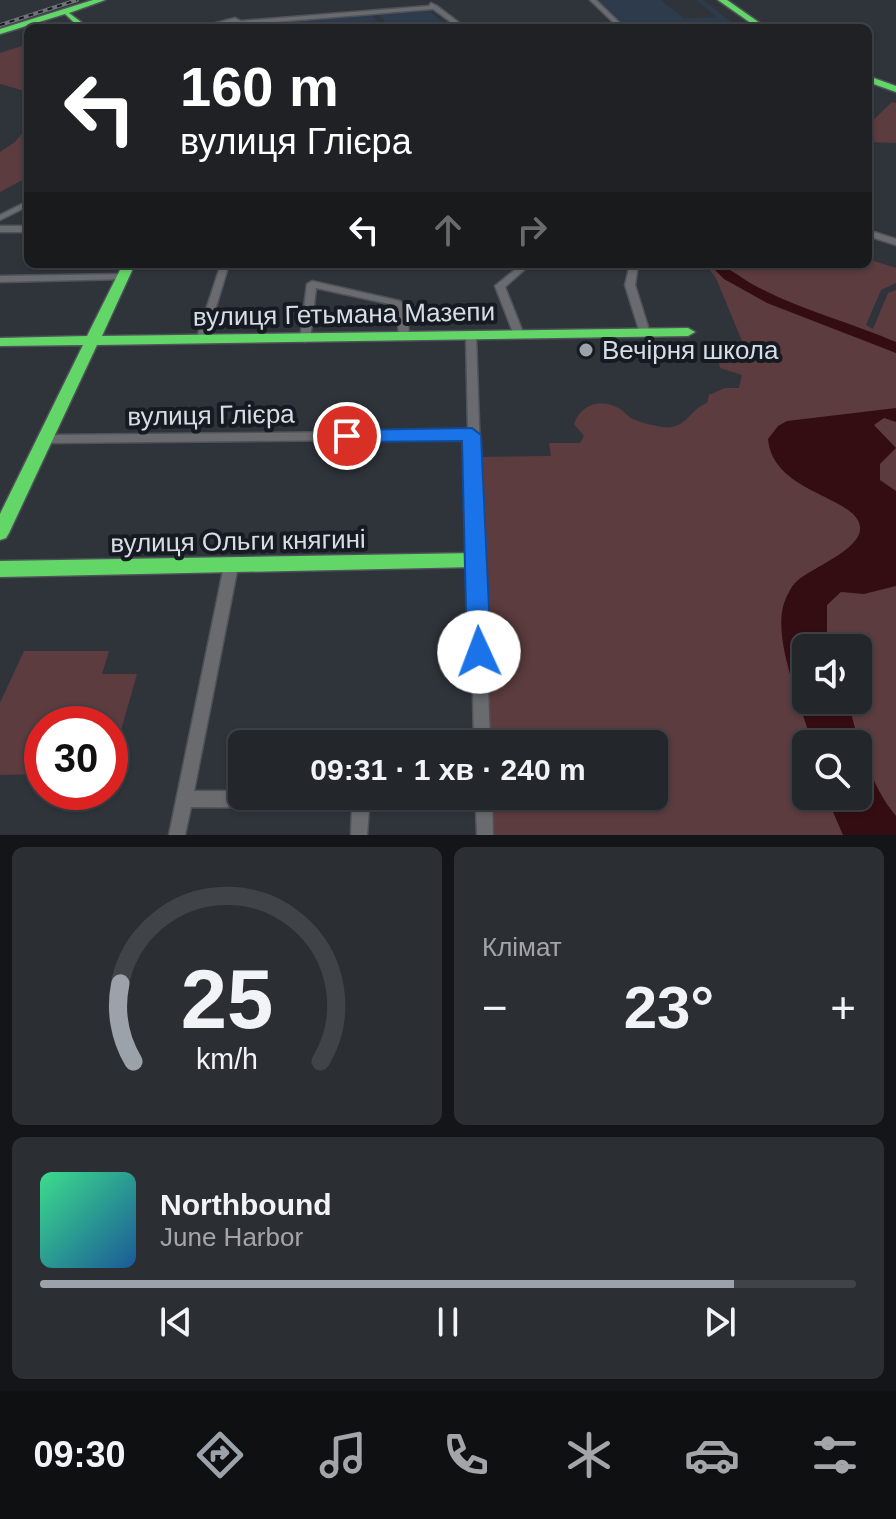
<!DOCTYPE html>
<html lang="uk">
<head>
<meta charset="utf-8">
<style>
  :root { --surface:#23272c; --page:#2b2f34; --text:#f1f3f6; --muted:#a3a5a9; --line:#404448; --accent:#9ca2aa }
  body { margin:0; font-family:Helvetica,sans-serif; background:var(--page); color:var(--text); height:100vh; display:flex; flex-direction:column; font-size:30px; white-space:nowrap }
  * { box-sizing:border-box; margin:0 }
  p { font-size:26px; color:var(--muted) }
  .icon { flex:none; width:44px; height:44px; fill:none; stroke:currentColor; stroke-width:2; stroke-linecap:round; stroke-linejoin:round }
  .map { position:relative; height:835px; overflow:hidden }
  .drawer { display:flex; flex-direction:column; gap:12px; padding:12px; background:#131518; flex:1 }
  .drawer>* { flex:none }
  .banner { position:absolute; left:24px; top:24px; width:848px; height:244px; border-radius:12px; box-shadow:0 2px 6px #0004,0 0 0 2px var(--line); background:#202124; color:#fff; overflow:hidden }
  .buttons { position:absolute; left:792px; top:634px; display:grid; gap:16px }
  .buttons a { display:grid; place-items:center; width:80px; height:80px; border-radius:12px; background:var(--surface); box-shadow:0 2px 6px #0004,0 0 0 2px var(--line); font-size:40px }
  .speed { position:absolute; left:24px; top:706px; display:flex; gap:16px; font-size:40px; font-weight:700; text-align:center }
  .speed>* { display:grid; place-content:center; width:104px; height:104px; border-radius:50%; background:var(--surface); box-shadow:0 2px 6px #0004,0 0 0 2px var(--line); line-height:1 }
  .speed .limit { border:12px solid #d22; background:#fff; color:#111 }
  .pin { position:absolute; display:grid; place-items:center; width:68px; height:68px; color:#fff; margin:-34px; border:4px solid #fff; border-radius:50%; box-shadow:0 2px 8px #0007 }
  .me { position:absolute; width:88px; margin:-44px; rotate:358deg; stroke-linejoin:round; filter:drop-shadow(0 0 6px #0008) }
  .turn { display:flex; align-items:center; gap:28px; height:168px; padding:0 24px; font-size:36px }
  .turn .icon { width:104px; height:104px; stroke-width:2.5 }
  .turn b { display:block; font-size:56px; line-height:68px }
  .lanes { display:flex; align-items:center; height:76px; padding:0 24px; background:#0003; justify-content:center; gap:40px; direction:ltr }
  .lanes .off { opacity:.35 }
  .big { font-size:60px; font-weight:600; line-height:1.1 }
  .drawer .tile { flex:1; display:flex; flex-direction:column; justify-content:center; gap:12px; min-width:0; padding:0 28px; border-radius:12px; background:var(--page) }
  .drawer .dial { align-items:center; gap:0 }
  .dial svg { height:208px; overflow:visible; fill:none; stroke:var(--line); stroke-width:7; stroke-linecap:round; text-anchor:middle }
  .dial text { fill:var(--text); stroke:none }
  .song { display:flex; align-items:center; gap:24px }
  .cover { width:96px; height:96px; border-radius:12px; background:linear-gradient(135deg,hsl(150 70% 55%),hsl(210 70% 35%)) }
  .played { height:8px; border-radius:4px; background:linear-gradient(90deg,var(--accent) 85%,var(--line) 85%) }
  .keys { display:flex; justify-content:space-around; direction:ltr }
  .heat { display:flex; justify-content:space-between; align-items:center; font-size:44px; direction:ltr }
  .drawer .tiles { flex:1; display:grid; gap:12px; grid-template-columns:1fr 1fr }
  .tile:last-child { grid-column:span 2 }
  .trip { position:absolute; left:228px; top:730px; width:440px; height:80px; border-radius:12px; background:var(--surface); box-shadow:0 2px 6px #0004,0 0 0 2px var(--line); font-weight:600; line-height:80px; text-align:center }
  .menu { display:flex; height:128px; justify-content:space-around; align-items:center; background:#0e1012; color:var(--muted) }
  .menu .icon { width:56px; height:56px }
  .menu .active { color:var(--accent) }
  .menu b { font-size:36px; color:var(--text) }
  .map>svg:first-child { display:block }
  .built { fill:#2e3b4c }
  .green { fill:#5c3c3e; fill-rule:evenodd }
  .water { fill:#340d12 }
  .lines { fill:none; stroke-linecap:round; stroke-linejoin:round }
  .river { fill:#340d12; fill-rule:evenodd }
  .street-casing { stroke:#4e5259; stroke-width:3 }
  .fast-casing { stroke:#4e5259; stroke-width:3 }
  .street { fill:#696b6f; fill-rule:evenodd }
  .fast { fill:#63d668; fill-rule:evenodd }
  .rail-casing { stroke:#6f7276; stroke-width:4 }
  .rail { stroke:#161a21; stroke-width:2; stroke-dasharray:5; stroke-linecap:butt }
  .route { fill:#1a73e8; stroke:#114b97; stroke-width:2 }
  .poi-dot { fill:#9ca2aa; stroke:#161a21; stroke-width:3 }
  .labels { text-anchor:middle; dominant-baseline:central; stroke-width:8; stroke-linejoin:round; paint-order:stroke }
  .street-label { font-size:26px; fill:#d7dde6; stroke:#161a21 }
  .poi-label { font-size:26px; fill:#d7dde6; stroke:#161a21; text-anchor:start }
</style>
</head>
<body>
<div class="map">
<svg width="896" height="835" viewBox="0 0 896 835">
  <rect width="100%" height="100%" fill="#2f343b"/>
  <!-- built -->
  <g class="built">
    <polygon points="597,0 661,0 684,19 717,17 697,0 703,0 739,28 703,28 696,22 694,23 699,28 626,28"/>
    <polygon points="427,9 450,28 392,28 377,13"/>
    <polygon points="370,14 385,28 260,28 255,25"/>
  </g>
  <!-- green -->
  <g class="green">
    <polygon points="28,44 28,92 0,84 0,53"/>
    <polygon points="892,102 896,103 896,143 868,142 868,125"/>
    <polygon points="28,126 28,177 0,192 0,152 15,142"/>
    <path d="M 868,259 L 896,268 L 896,283 L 881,290 L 866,325 L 873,329 L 888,293 L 896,290 L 896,835 L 488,835 L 487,796 L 654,796 L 654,744 L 486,744 L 477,457 L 551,456 L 549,443 L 580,443 L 584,436 L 574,424 C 581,404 601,398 620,409 C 625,412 629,418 635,420 C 643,423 664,429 672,427 C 688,424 691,409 707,403 L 709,395 L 725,388 L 739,388 L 742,375 L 720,368 L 719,363 L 725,351 L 732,349 L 731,343 L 742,341 L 716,278 L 705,264 L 868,264 ZM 806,648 L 858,648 L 858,700 L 806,700 ZM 806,744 L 858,744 L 858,796 L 806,796 Z"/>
    <polygon points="24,651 109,651 102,674 137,674 110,769 110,724 42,724 42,774 0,775 0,703"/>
  </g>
  <!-- water -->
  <path class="water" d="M 896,408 L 896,422 L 884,418 L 874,425 L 896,448 L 880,464 L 880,480 L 896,491 L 896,586 L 864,594 L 841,592 L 827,605 L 827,635 L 832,648 L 806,648 L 806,700 L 848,700 C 857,739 870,785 896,816 L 896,835 L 843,835 L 826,796 L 858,796 L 858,744 L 812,744 C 802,707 774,644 783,607 C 785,599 791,586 797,581 C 811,568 863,549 860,527 C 857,496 773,494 768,439 L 778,426 L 787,421 Z"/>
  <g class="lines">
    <!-- river -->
    <path class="river" d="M 709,264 C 727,264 736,275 752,284 C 797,309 849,322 896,342 L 896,353 L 767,303 L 724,279 Z"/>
    <defs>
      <g id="street">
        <polygon points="590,0 596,0 625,28 619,28"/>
        <path d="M 431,3 L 437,6 L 466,28 L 459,28 L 433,9 L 240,25 C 228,19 211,28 197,28 L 235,18 L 241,21 L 429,6 Z"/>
        <polygon points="28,201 28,206 0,220 0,215"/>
        <rect x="0" y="226" width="28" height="6"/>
        <polygon points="868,230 896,239 896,245 868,236"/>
        <polygon points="221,264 229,264 206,340 201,343 197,342 196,340"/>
        <polygon points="522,264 531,264 505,287 524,335 519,338 514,335 495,286"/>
        <polygon points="630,264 638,264 635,285 650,333 645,336 640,333 625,285"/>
        <polygon points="124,274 127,275 127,279 0,282 0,276"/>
        <polygon points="312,281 400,301 407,308 409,337 404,340 399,337 397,309 394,305 316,288 310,339 305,342 301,341 300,339 307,284"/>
        <polygon points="471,333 476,336 490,744 474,744 468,439 47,443 41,439 47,435 468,431 466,336"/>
        <polygon points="231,561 236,562 238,566 194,791 242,791 242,796 492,796 493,835 477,835 476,809 369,808 367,835 351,835 352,808 191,807 185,835 169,835 224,566 226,562"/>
      </g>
      <g id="fast">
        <polygon points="93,0 105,0 69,13 89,28 80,28 65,14 0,34 0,29"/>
        <polygon points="718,0 727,0 767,28 758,28"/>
        <polygon points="868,76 896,86 896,92 868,82"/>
        <polygon points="123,264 135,264 102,336 688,328 695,332 688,336 97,345 9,533 6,538 0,540 0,514 83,345 0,346 0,338 87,336"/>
        <polygon points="476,553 483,555 485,560 483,565 476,567 0,577 0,561"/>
      </g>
    </defs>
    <!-- street casing -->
    <use href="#street" class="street-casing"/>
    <!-- fast casing -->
    <use href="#fast" class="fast-casing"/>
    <!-- street -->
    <use href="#street" class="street"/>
    <!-- fast -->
    <use href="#fast" class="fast"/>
    <defs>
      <polyline id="rail" points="0,25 77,0"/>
    </defs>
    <!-- rail casing -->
    <use href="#rail" class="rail-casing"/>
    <!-- rail -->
    <use href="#rail" class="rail"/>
  </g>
  <!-- route -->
  <polygon class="route" points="472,428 481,435 491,652 487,659 479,662 471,659 467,652 462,441 347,442 337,436 347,430"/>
  <!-- markers -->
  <circle class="poi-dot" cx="586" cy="350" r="8"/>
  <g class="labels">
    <!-- street labels -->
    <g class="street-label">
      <text transform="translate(344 314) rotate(-1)">вулиця Гетьмана Мазепи</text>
      <text transform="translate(211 415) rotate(-1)">вулиця Глієра</text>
      <text transform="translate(238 541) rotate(-1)">вулиця Ольги княгині</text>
    </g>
    <!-- poi labels -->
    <g class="poi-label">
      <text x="602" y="350">Вечірня школа</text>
    </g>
  </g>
</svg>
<div class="buttons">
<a><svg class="icon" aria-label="sound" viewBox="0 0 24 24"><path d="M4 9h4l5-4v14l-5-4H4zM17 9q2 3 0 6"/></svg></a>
<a><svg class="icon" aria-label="search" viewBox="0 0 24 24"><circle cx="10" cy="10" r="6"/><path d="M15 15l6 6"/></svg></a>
</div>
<div class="speed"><div class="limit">30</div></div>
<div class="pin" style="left:347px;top:436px;background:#d93025"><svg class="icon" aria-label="arrive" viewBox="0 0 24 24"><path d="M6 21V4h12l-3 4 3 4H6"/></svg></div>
<svg class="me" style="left:479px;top:652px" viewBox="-20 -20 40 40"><circle r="19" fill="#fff"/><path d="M0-13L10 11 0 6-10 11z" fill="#1a73e8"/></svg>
<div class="trip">09:31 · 1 хв · 240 m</div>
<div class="banner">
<div class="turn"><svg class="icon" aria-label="left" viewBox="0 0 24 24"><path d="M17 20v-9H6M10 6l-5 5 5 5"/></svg><div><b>160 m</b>вулиця Глієра</div></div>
<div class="lanes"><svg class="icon" aria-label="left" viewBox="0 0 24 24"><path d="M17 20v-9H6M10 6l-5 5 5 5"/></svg><svg class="icon off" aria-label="ahead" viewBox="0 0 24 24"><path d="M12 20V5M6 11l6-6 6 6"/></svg><svg class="icon off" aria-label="right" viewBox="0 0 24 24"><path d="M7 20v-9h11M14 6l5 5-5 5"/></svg></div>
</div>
</div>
<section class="drawer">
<div class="tiles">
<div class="tile dial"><svg viewBox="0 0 100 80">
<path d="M14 69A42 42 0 1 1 86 69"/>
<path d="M14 69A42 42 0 0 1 9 39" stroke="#9ca2aa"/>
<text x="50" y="56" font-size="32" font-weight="700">25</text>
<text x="50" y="72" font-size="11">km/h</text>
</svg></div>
<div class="tile"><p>Клімат</p>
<div class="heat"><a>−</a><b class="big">23°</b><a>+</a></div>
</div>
<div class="tile">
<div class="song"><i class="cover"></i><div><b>Northbound</b><p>June Harbor</p></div></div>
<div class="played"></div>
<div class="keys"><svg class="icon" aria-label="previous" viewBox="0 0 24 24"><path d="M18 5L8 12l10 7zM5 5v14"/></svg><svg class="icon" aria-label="pause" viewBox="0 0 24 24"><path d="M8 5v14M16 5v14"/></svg><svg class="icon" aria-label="next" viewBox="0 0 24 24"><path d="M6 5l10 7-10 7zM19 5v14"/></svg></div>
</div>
</div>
</section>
<nav class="menu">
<b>09:30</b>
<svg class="icon active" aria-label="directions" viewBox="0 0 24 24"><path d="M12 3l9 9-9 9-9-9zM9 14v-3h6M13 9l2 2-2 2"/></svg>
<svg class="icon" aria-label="music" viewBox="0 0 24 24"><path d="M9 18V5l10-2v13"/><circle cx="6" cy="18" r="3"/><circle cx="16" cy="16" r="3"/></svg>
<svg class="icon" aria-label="phone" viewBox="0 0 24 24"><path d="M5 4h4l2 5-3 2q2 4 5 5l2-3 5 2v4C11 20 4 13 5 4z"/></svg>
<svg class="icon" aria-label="climate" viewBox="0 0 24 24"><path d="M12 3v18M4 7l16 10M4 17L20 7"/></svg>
<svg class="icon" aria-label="car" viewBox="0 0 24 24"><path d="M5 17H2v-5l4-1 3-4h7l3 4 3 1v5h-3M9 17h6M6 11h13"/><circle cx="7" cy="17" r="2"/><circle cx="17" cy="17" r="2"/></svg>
<svg class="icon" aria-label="filters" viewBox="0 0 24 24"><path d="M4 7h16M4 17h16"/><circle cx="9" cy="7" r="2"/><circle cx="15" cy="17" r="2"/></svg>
</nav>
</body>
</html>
